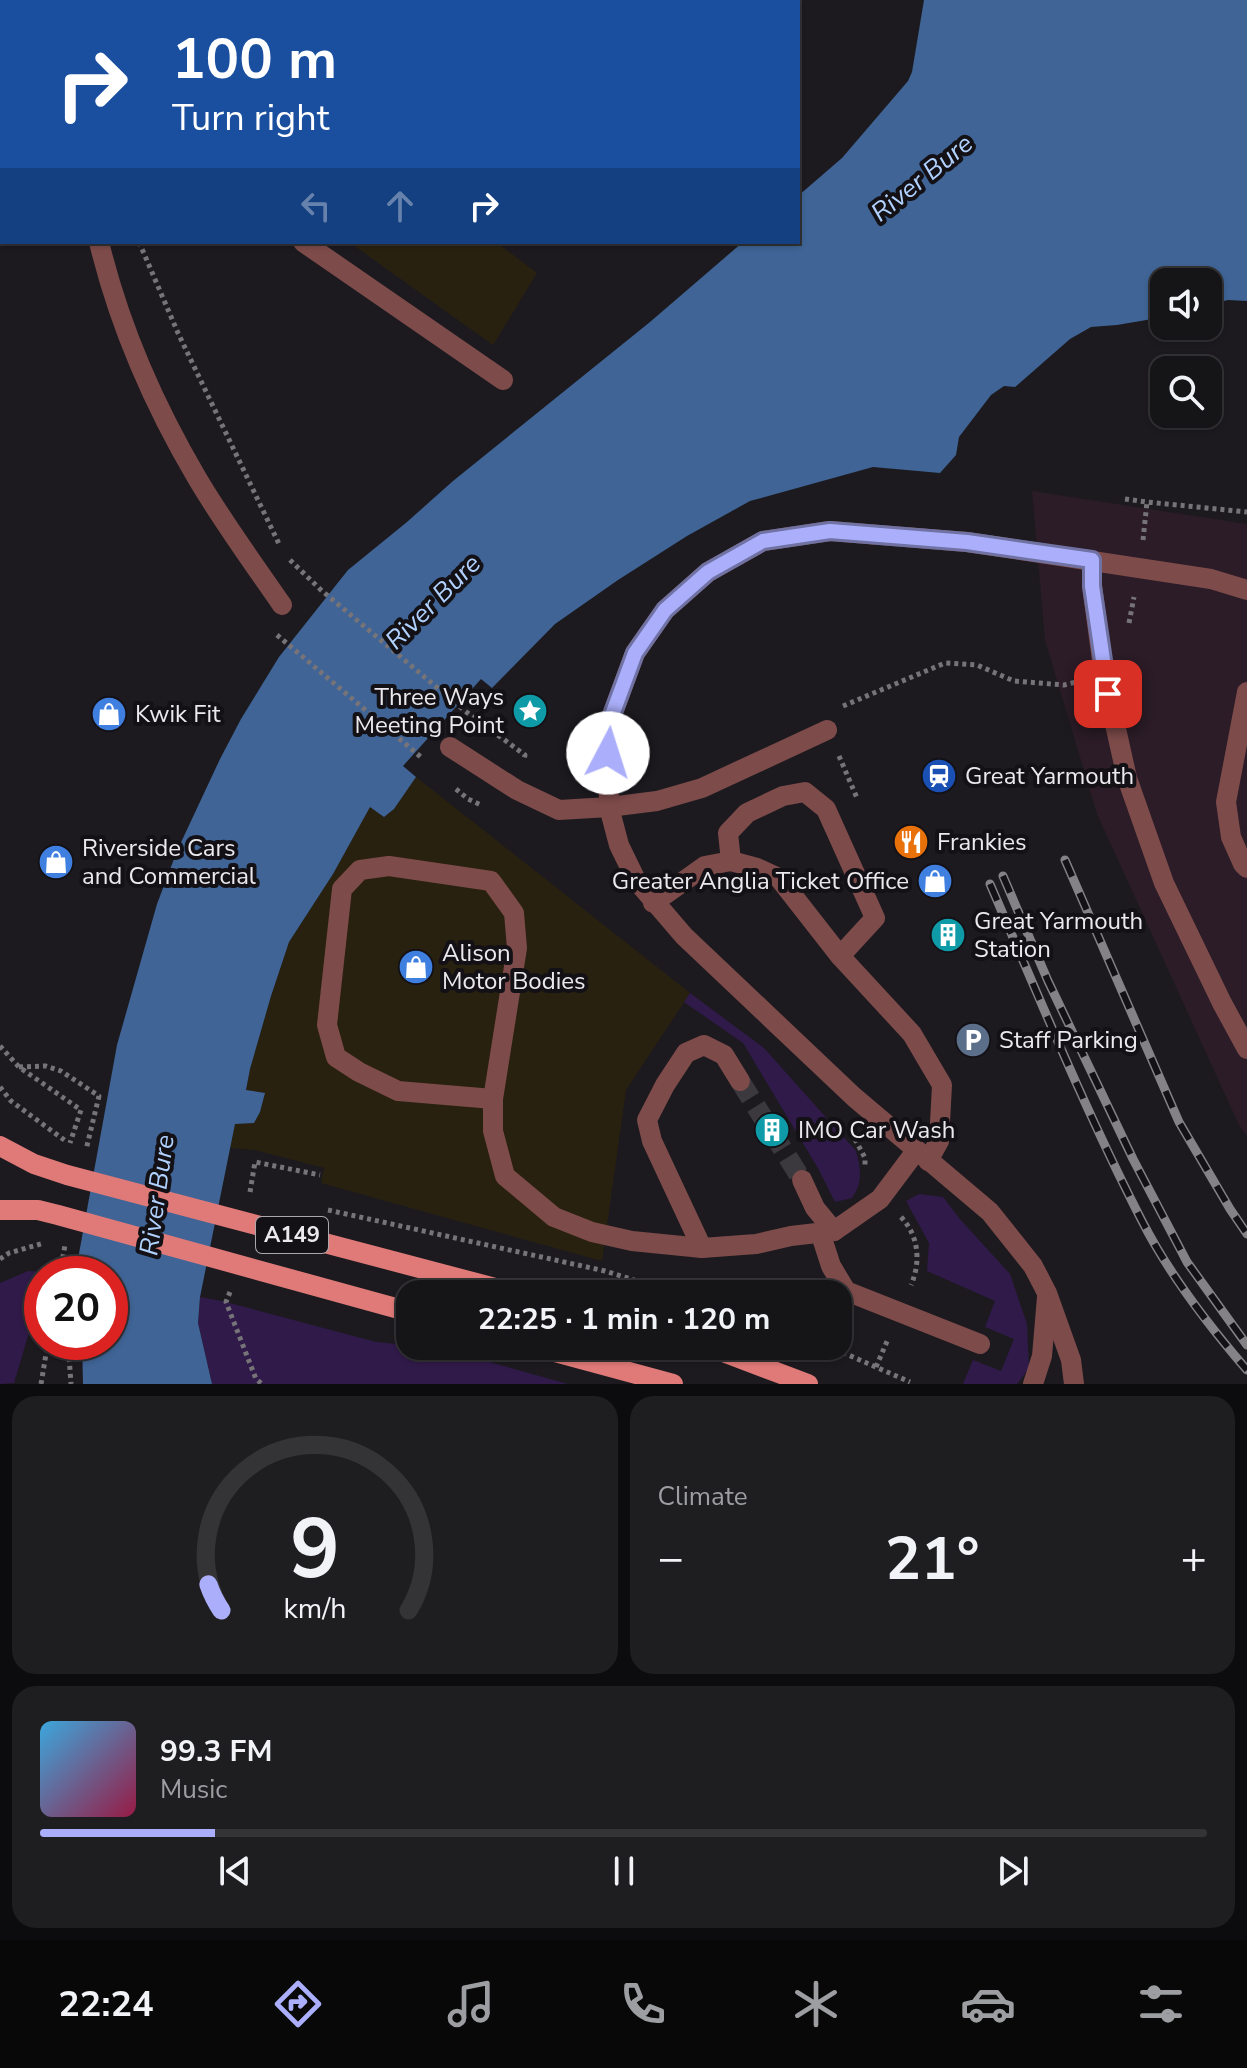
<!DOCTYPE html>
<html lang="en">
<head>
<meta charset="utf-8">
<style>
  :root { --surface:#151417; --page:#1e1d20; --text:#f1f3f6; --muted:#9d9ea1; --line:#343336; --accent:#abaffb }
  body { margin:0; font-family:"Nunito Sans",sans-serif; background:var(--page); color:var(--text); height:100vh; display:flex; flex-direction:column; font-size:30px; white-space:nowrap }
  * { box-sizing:border-box; margin:0 }
  p { font-size:26px; color:var(--muted) }
  .icon { flex:none; width:44px; height:44px; fill:none; stroke:currentColor; stroke-width:2; stroke-linecap:round; stroke-linejoin:round }
  .map { position:relative; height:1384px; overflow:hidden }
  .panel { display:flex; flex-direction:column; gap:12px; padding:12px; background:#0c0b0d; flex:1 }
  .panel>* { flex:none }
  .hud { position:absolute; left:0px; top:0px; width:800px; height:244px; box-shadow:0 2px 6px #0004,0 0 0 2px var(--line); background:#1a4fa0; color:#fff; overflow:hidden }
  .tools { position:absolute; left:1150px; top:268px; display:grid; gap:16px }
  .tools a { display:grid; place-items:center; width:72px; height:72px; border-radius:16px; background:var(--surface); box-shadow:0 2px 6px #0004,0 0 0 2px var(--line); font-size:40px }
  .speed { position:absolute; left:24px; top:1256px; display:flex; gap:16px; font-size:40px; font-weight:700; text-align:center }
  .speed>* { display:grid; place-content:center; width:104px; height:104px; border-radius:50%; background:var(--surface); box-shadow:0 2px 6px #0004,0 0 0 2px var(--line); line-height:1 }
  .speed .limit { border:12px solid #d22; background:#fff; color:#111 }
  .pin { position:absolute; display:grid; place-items:center; width:68px; height:68px; color:#fff; margin:-34px; border-radius:16px; box-shadow:0 4px 12px #0006 }
  .me { position:absolute; width:88px; margin:-44px; rotate:5deg; stroke-linejoin:round; filter:drop-shadow(0 0 6px #0008) }
  .turn { display:flex; align-items:center; gap:28px; height:168px; padding:0 40px; font-size:36px }
  .turn .icon { width:104px; height:104px; stroke-width:2.5 }
  .turn b { display:block; font-size:56px; line-height:68px }
  .lanes { display:flex; align-items:center; height:76px; padding:0 40px; background:#0003; justify-content:center; gap:40px; direction:ltr }
  .lanes .off { opacity:.35 }
  .big { font-size:60px; font-weight:700; line-height:1.1 }
  .panel .tile { flex:1; display:flex; flex-direction:column; justify-content:center; gap:12px; min-width:0; padding:0 28px; border-radius:24px; background:var(--page) }
  .panel .dial { align-items:center; gap:0 }
  .dial svg { height:208px; overflow:visible; fill:none; stroke:var(--line); stroke-width:7; stroke-linecap:round; text-anchor:middle }
  .dial text { fill:var(--text); stroke:none }
  .song { display:flex; align-items:center; gap:24px }
  .cover { width:96px; height:96px; border-radius:12px; background:linear-gradient(135deg,hsl(200 70% 55%),hsl(340 70% 35%)) }
  .played { height:8px; border-radius:4px; background:linear-gradient(90deg,var(--accent) 15%,var(--line) 15%) }
  .keys { display:flex; justify-content:space-around; direction:ltr }
  .heat { display:flex; justify-content:space-between; align-items:center; font-size:44px; direction:ltr }
  .panel .tiles { flex:1; display:grid; gap:12px; grid-template-columns:1fr 1fr }
  .tile:last-child { grid-column:span 2 }
  .trip { position:absolute; left:396px; top:1280px; width:456px; height:80px; border-radius:24px; background:var(--surface); box-shadow:0 2px 6px #0004,0 0 0 2px var(--line); font-weight:700; line-height:80px; text-align:center }
  .dock { display:flex; height:128px; justify-content:space-around; align-items:center; background:#080809; color:var(--muted) }
  .dock .icon { width:56px; height:56px }
  .dock .active { color:var(--accent) }
  .dock b { font-size:36px; color:var(--text) }
  .map>svg:first-child { display:block }
  .commercial { fill:#2b1c27 }
  .industrial { fill:#292110 }
  .green { fill:#301a49 }
  .water { fill:#3f6495 }
  .lines { fill:none; stroke-linecap:round; stroke-linejoin:round }
  .minor-tunnel { stroke:#3b393e; stroke-width:20; stroke-dasharray:20 10; stroke-linecap:butt }
  .path { stroke:#767479; stroke-width:5; stroke-dasharray:4 4; stroke-linecap:butt }
  .minor { stroke:#7d4b4a; stroke-width:20 }
  .major { stroke:#e07a78; stroke-width:20 }
  .rail-casing { stroke:#848287; stroke-width:9 }
  .rail { stroke:#131116; stroke-width:6; stroke-dasharray:18; stroke-linecap:butt }
  .route-casing { stroke:#6f72a3; stroke-width:20 }
  .route { stroke:#abaffb; stroke-width:14 }
  .labels { text-anchor:middle; dominant-baseline:central; stroke-width:8; stroke-linejoin:round; paint-order:stroke }
  .shield { fill:#131116; stroke:#aaa8ac; stroke-width:2 }
  .shield-label { font-size:22px; font-weight:bold; fill:#ebe9ed }
  .poi-label { font-size:24px; fill:#ebe9ed; stroke:#131116; text-anchor:start }
  .water-label { font-size:26px; font-style:italic; fill:#b1d2ff; stroke:#131116 }
</style>
</head>
<body>
<div class="map">
<svg width="1247" height="1384" viewBox="0 0 1247 1384">
  <rect width="100%" height="100%" fill="#1c1a1f"/>
  <!-- commercial -->
  <polygon class="commercial" points="1032,491 1247,524 1247,1136 1239,1125 1097,814 1045,640"/>
  <!-- industrial -->
  <g class="industrial">
    <polygon points="349,242 496,242 537,273 493,345"/>
    <polygon points="416,777 690,993 626,1090 602,1261 321,1183 324,1168 255,1150 230,1148 235,1124 254,1123 260,1112 265,1094 246,1090 250,1069 271,996 289,942 333,874 370,806 384,817 394,809"/>
  </g>
  <!-- green -->
  <g class="green">
    <path d="M 690,993 L 764,1048 L 856,1151 C 861,1169 863,1182 852,1198 L 835,1202 L 819,1170 L 743,1043 L 684,1002 Z"/>
    <polygon points="919,1194 943,1197 959,1218 1010,1274 1027,1324 1029,1368 1017,1384 963,1384 973,1360 1001,1371 1014,1339 985,1327 995,1301 927,1271 929,1243 906,1201"/>
    <polygon points="28,1271 47,1272 47,1274 42,1274 42,1289 14,1383 0,1384 0,1283"/>
    <polygon points="200,1297 226,1302 376,1342 439,1348 568,1384 212,1384 198,1323"/>
  </g>
  <!-- water -->
  <polygon class="water" points="924,0 1247,0 1247,301 1228,300 1208,305 1208,282 1164,282 1164,317 1117,325 1091,327 1070,339 1015,387 1004,386 991,395 959,437 956,455 940,473 873,467 750,501 687,536 618,580 555,624 492,688 481,679 403,766 416,777 394,809 384,817 370,807 333,874 289,942 271,996 250,1069 246,1090 265,1093 260,1112 254,1123 235,1124 200,1297 198,1323 212,1384 83,1384 82,1342 110,1342 110,1274 77,1274 78,1259 117,1045 157,904 177,851 220,759 241,719 279,657 348,570 407,522 453,481 650,322 743,242 798,242 798,196 842,158 908,81 912,72"/>
  <g class="lines">
    <!-- minor-tunnel -->
    <polyline class="minor-tunnel" points="740,1081 802,1180"/>
    <!-- path -->
    <g class="path">
      <polyline points="139,242 178,333 280,546"/>
      <polyline points="1125,499 1147,502"/>
      <polyline points="1143,540 1147,502 1247,512"/>
      <polyline points="290,560 321,590 465,711 525,755 524,759"/>
      <polyline points="1129,623 1134,597"/>
      <polyline points="277,635 422,758"/>
      <polyline points="843,706 945,663 977,665 1014,681 1064,685 1076,682"/>
      <polyline points="839,756 857,798"/>
      <polyline points="456,789 468,799 481,805"/>
      <polyline points="0,1046 19,1067 81,1110 70,1143"/>
      <polyline points="19,1067 46,1066 61,1071 99,1096 86,1150"/>
      <polyline points="0,1087 11,1101 67,1142"/>
      <polyline points="855,1139 865,1158 865,1166"/>
      <polyline points="250,1192 255,1162 320,1175"/>
      <polyline points="328,1210 605,1271 679,1294"/>
      <path d="M 901,1217 C 919,1236 921,1262 911,1285"/>
      <polyline points="0,1259 9,1253 44,1243"/>
      <polyline points="60,1274 65,1245"/>
      <polyline points="230,1292 226,1302 256,1379 262,1384"/>
      <polyline points="68,1342 71,1384"/>
      <polyline points="828,1346 910,1382"/>
      <polyline points="876,1367 888,1339"/>
      <polyline points="41,1384 48,1342"/>
    </g>
    <!-- minor -->
    <g class="minor">
      <polyline points="102,2 102,0"/>
      <polyline points="0,70 2,70"/>
      <path d="M 99,242 C 119,325 154,405 197,478 C 223,522 253,563 282,605"/>
      <polyline points="303,242 503,380"/>
      <polyline points="1092,560 1092,586 1104,675 1127,778 1164,883 1222,1003 1247,1049"/>
      <polyline points="1247,692 1226,802 1231,837 1243,864 1247,868"/>
      <polyline points="450,747 517,790 559,810 609,807 657,801 702,788 827,730"/>
      <polyline points="731,861 728,833 747,813 783,796 805,792 826,809 875,918 840,956"/>
      <polyline points="653,903 705,866 731,861 757,868 779,878 840,956 912,1034 942,1085 939,1141 928,1161"/>
      <polyline points="493,1099 398,1091 359,1072 336,1057 327,1025 342,889 360,870 389,866 491,881 514,913 517,948 493,1099 493,1131 505,1176 554,1217 592,1232 632,1241 702,1248 756,1244 791,1236 834,1231 880,1199 916,1151"/>
      <polyline points="802,1180 815,1208 834,1231"/>
      <polyline points="820,1232 831,1266 846,1291 980,1344"/>
      <polyline points="702,1248 652,1141 647,1120 665,1085 686,1053 704,1045 724,1055 740,1081"/>
      <polyline points="1033,1384 1042,1356 1047,1297"/>
      <polyline points="1074,1384 1071,1360 1047,1293 1033,1266 990,1212 854,1097 684,936 636,880 619,845 609,807 608,726 635,653 665,610 708,572 763,541 830,531 967,542 1211,579 1247,590"/>
    </g>
    <!-- major -->
    <g class="major">
      <polyline points="37,2 38,0"/>
      <polyline points="0,145 2,143"/>
      <polyline points="0,225 2,212"/>
      <polyline points="0,1146 34,1164 67,1175 518,1294"/>
      <polyline points="0,1210 38,1210 58,1215 410,1312"/>
      <polyline points="533,1346 673,1384"/>
      <polyline points="707,1346 808,1384"/>
    </g>
    <defs>
      <g id="rail">
        <polyline points="1065,860 1179,1122 1230,1209 1247,1234"/>
        <polyline points="1003,876 1048,981 1133,1159 1187,1262 1247,1345"/>
        <path d="M 990,884 C 1039,997 1086,1112 1142,1221 C 1169,1274 1209,1326 1247,1370"/>
      </g>
    </defs>
    <!-- rail casing -->
    <use href="#rail" class="rail-casing"/>
    <!-- rail -->
    <use href="#rail" class="rail"/>
  </g>
  <g class="lines">
    <defs>
      <polyline id="route" points="608,753 608,726 635,653 665,610 708,572 763,541 830,531 967,542 1092,560 1092,586 1108,694"/>
    </defs>
    <!-- route casing -->
    <use href="#route" class="route-casing"/>
    <!-- route -->
    <use href="#route" class="route"/>
  </g>
  <!-- icons -->
  <defs>
    <symbol id="sight-disc" viewBox="-11 -11 22 22"><circle r="9.5" fill="#0f9aa8" stroke="#131116"/><path d="M0-6L1.8-2.2L6-1.7L2.9 1.2L3.7 5.4L0 3.3L-3.7 5.4L-2.9 1.2L-6-1.7L-1.8-2.2Z" fill="#fff"/></symbol>
    <symbol id="shop-disc" viewBox="-11 -11 22 22"><circle r="9.5" fill="#3f7fe0" stroke="#131116"/><path d="M-5-2.5h2.3a2.7 3.5 0 0 1 5.4 0H5L5.5 6h-11ZM-1.5-2.5h3a1.5 2.3 0 0 0-3 0Z" fill="#fff"/></symbol>
    <symbol id="station-disc" viewBox="-11 -11 22 22"><circle r="9.5" fill="#1a4fb4" stroke="#131116"/><path d="M-3-6H3Q5-6 5-4V2Q5 4 3 4L4.5 6H3L1.5 4h-3L-3 6H-4.5L-3 4Q-5 4-5 2V-4Q-5-6-3-6ZM-3.5-4v3h7v-3ZM-3.5 1v1.5H-2V1ZM2 1v1.5H3.5V1Z" fill="#fff"/></symbol>
    <symbol id="restaurant-disc" viewBox="-11 -11 22 22"><circle r="9.5" fill="#e8710a" stroke="#131116"/><path d="M-5-6h1v4h1v-4h1v4h1v-4h1v5L-1.5 .5V6h-2V.5L-5-1ZM5-6V6H3V1.5H1.5Q1.5-4 5-6Z" fill="#fff"/></symbol>
    <symbol id="building-disc" viewBox="-11 -11 22 22"><circle r="9.5" fill="#0f9aa8" stroke="#131116"/><path d="M-4-6H4V6H1V3H-1V6H-4ZM-2.5-4.3h1.7v1.8h-1.7ZM.8-4.3h1.7v1.8H.8ZM-2.5-1h1.7V.8h-1.7ZM.8-1h1.7V.8H.8Z" fill="#fff"/></symbol>
    <symbol id="parking-disc" viewBox="-11 -11 22 22"><circle r="9.5" fill="#5c6f8a" stroke="#131116"/><path d="M-3.5-5.5H1a3.5 3.5 0 0 1 0 7H-1V5.5H-3.5ZM-1-3.4V-.6H.8a1.4 1.4 0 0 0 0-2.8Z" fill="#fff"/></symbol>
  </defs>
  <g fill-rule="evenodd">
    <use href="#sight-disc" x="510" y="691" width="40" height="40"/>
    <use href="#shop-disc" x="89" y="694" width="40" height="40"/>
    <use href="#station-disc" x="919" y="756" width="40" height="40"/>
    <use href="#restaurant-disc" x="891" y="822" width="40" height="40"/>
    <use href="#shop-disc" x="36" y="842" width="40" height="40"/>
    <use href="#shop-disc" x="915" y="861" width="40" height="40"/>
    <use href="#building-disc" x="928" y="915" width="40" height="40"/>
    <use href="#shop-disc" x="396" y="947" width="40" height="40"/>
    <use href="#parking-disc" x="953" y="1020" width="40" height="40"/>
    <use href="#building-disc" x="752" y="1110" width="40" height="40"/>
  </g>
  <g class="labels">
    <!-- shield labels -->
    <rect class="shield" x="256" y="1217" width="72" height="36" rx="6"/>
    <g class="shield-label">
      <text x="292" y="1235">A149</text>
    </g>
    <!-- poi labels -->
    <g class="poi-label">
      <text x="504" y="697" text-anchor="end">Three Ways<tspan x="504" dy="28">Meeting Point</tspan></text>
      <text x="135" y="714">Kwik Fit</text>
      <text x="965" y="776">Great Yarmouth</text>
      <text x="937" y="842">Frankies</text>
      <text x="82" y="848">Riverside Cars<tspan x="82" dy="28">and Commercial</tspan></text>
      <text x="909" y="881" text-anchor="end">Greater Anglia Ticket Office</text>
      <text x="974" y="921">Great Yarmouth<tspan x="974" dy="28">Station</tspan></text>
      <text x="442" y="953">Alison<tspan x="442" dy="28">Motor Bodies</tspan></text>
      <text x="999" y="1040">Staff Parking</text>
      <text x="798" y="1130">IMO Car Wash</text>
    </g>
    <!-- water labels -->
    <g class="water-label">
      <text transform="translate(922 178) rotate(-39)">River Bure</text>
      <text transform="translate(433 602) rotate(-45)">River Bure</text>
      <text transform="translate(157 1195) rotate(-82)">River Bure</text>
    </g>
  </g>
</svg>
<div class="tools">
<a><svg class="icon" aria-label="sound" viewBox="0 0 24 24"><path d="M4 9h4l5-4v14l-5-4H4zM17 9q2 3 0 6"/></svg></a>
<a><svg class="icon" aria-label="search" viewBox="0 0 24 24"><circle cx="10" cy="10" r="6"/><path d="M15 15l6 6"/></svg></a>
</div>
<div class="speed"><div class="limit">20</div></div>
<div class="pin" style="left:1108px;top:694px;background:#d93025"><svg class="icon" aria-label="arrive" viewBox="0 0 24 24"><path d="M6 21V4h12l-3 4 3 4H6"/></svg></div>
<svg class="me" style="left:608px;top:753px" viewBox="-20 -20 40 40"><circle r="19" fill="#fff"/><path d="M0-13L10 11 0 6-10 11z" fill="#abaffb"/></svg>
<div class="trip">22:25 · 1 min · 120 m</div>
<div class="hud">
<div class="turn"><svg class="icon" aria-label="right" viewBox="0 0 24 24"><path d="M7 20v-9h11M14 6l5 5-5 5"/></svg><div><b>100 m</b>Turn right</div></div>
<div class="lanes"><svg class="icon off" aria-label="left" viewBox="0 0 24 24"><path d="M17 20v-9H6M10 6l-5 5 5 5"/></svg><svg class="icon off" aria-label="ahead" viewBox="0 0 24 24"><path d="M12 20V5M6 11l6-6 6 6"/></svg><svg class="icon" aria-label="right" viewBox="0 0 24 24"><path d="M7 20v-9h11M14 6l5 5-5 5"/></svg></div>
</div>
</div>
<section class="panel">
<div class="tiles">
<div class="tile dial"><svg viewBox="0 0 100 80">
<path d="M14 69A42 42 0 1 1 86 69"/>
<path d="M14 69A42 42 0 0 1 9 59" stroke="#abaffb"/>
<text x="50" y="56" font-size="32" font-weight="700">9</text>
<text x="50" y="72" font-size="11">km/h</text>
</svg></div>
<div class="tile"><p>Climate</p>
<div class="heat"><a>−</a><b class="big">21°</b><a>+</a></div>
</div>
<div class="tile">
<div class="song"><i class="cover"></i><div><b>99.3 FM</b><p>Music</p></div></div>
<div class="played"></div>
<div class="keys"><svg class="icon" aria-label="previous" viewBox="0 0 24 24"><path d="M18 5L8 12l10 7zM5 5v14"/></svg><svg class="icon" aria-label="pause" viewBox="0 0 24 24"><path d="M8 5v14M16 5v14"/></svg><svg class="icon" aria-label="next" viewBox="0 0 24 24"><path d="M6 5l10 7-10 7zM19 5v14"/></svg></div>
</div>
</div>
</section>
<nav class="dock">
<b>22:24</b>
<svg class="icon active" aria-label="directions" viewBox="0 0 24 24"><path d="M12 3l9 9-9 9-9-9zM9 14v-3h6M13 9l2 2-2 2"/></svg>
<svg class="icon" aria-label="music" viewBox="0 0 24 24"><path d="M9 18V5l10-2v13"/><circle cx="6" cy="18" r="3"/><circle cx="16" cy="16" r="3"/></svg>
<svg class="icon" aria-label="phone" viewBox="0 0 24 24"><path d="M5 4h4l2 5-3 2q2 4 5 5l2-3 5 2v4C11 20 4 13 5 4z"/></svg>
<svg class="icon" aria-label="climate" viewBox="0 0 24 24"><path d="M12 3v18M4 7l16 10M4 17L20 7"/></svg>
<svg class="icon" aria-label="car" viewBox="0 0 24 24"><path d="M5 17H2v-5l4-1 3-4h7l3 4 3 1v5h-3M9 17h6M6 11h13"/><circle cx="7" cy="17" r="2"/><circle cx="17" cy="17" r="2"/></svg>
<svg class="icon" aria-label="filters" viewBox="0 0 24 24"><path d="M4 7h16M4 17h16"/><circle cx="9" cy="7" r="2"/><circle cx="15" cy="17" r="2"/></svg>
</nav>
</body>
</html>
